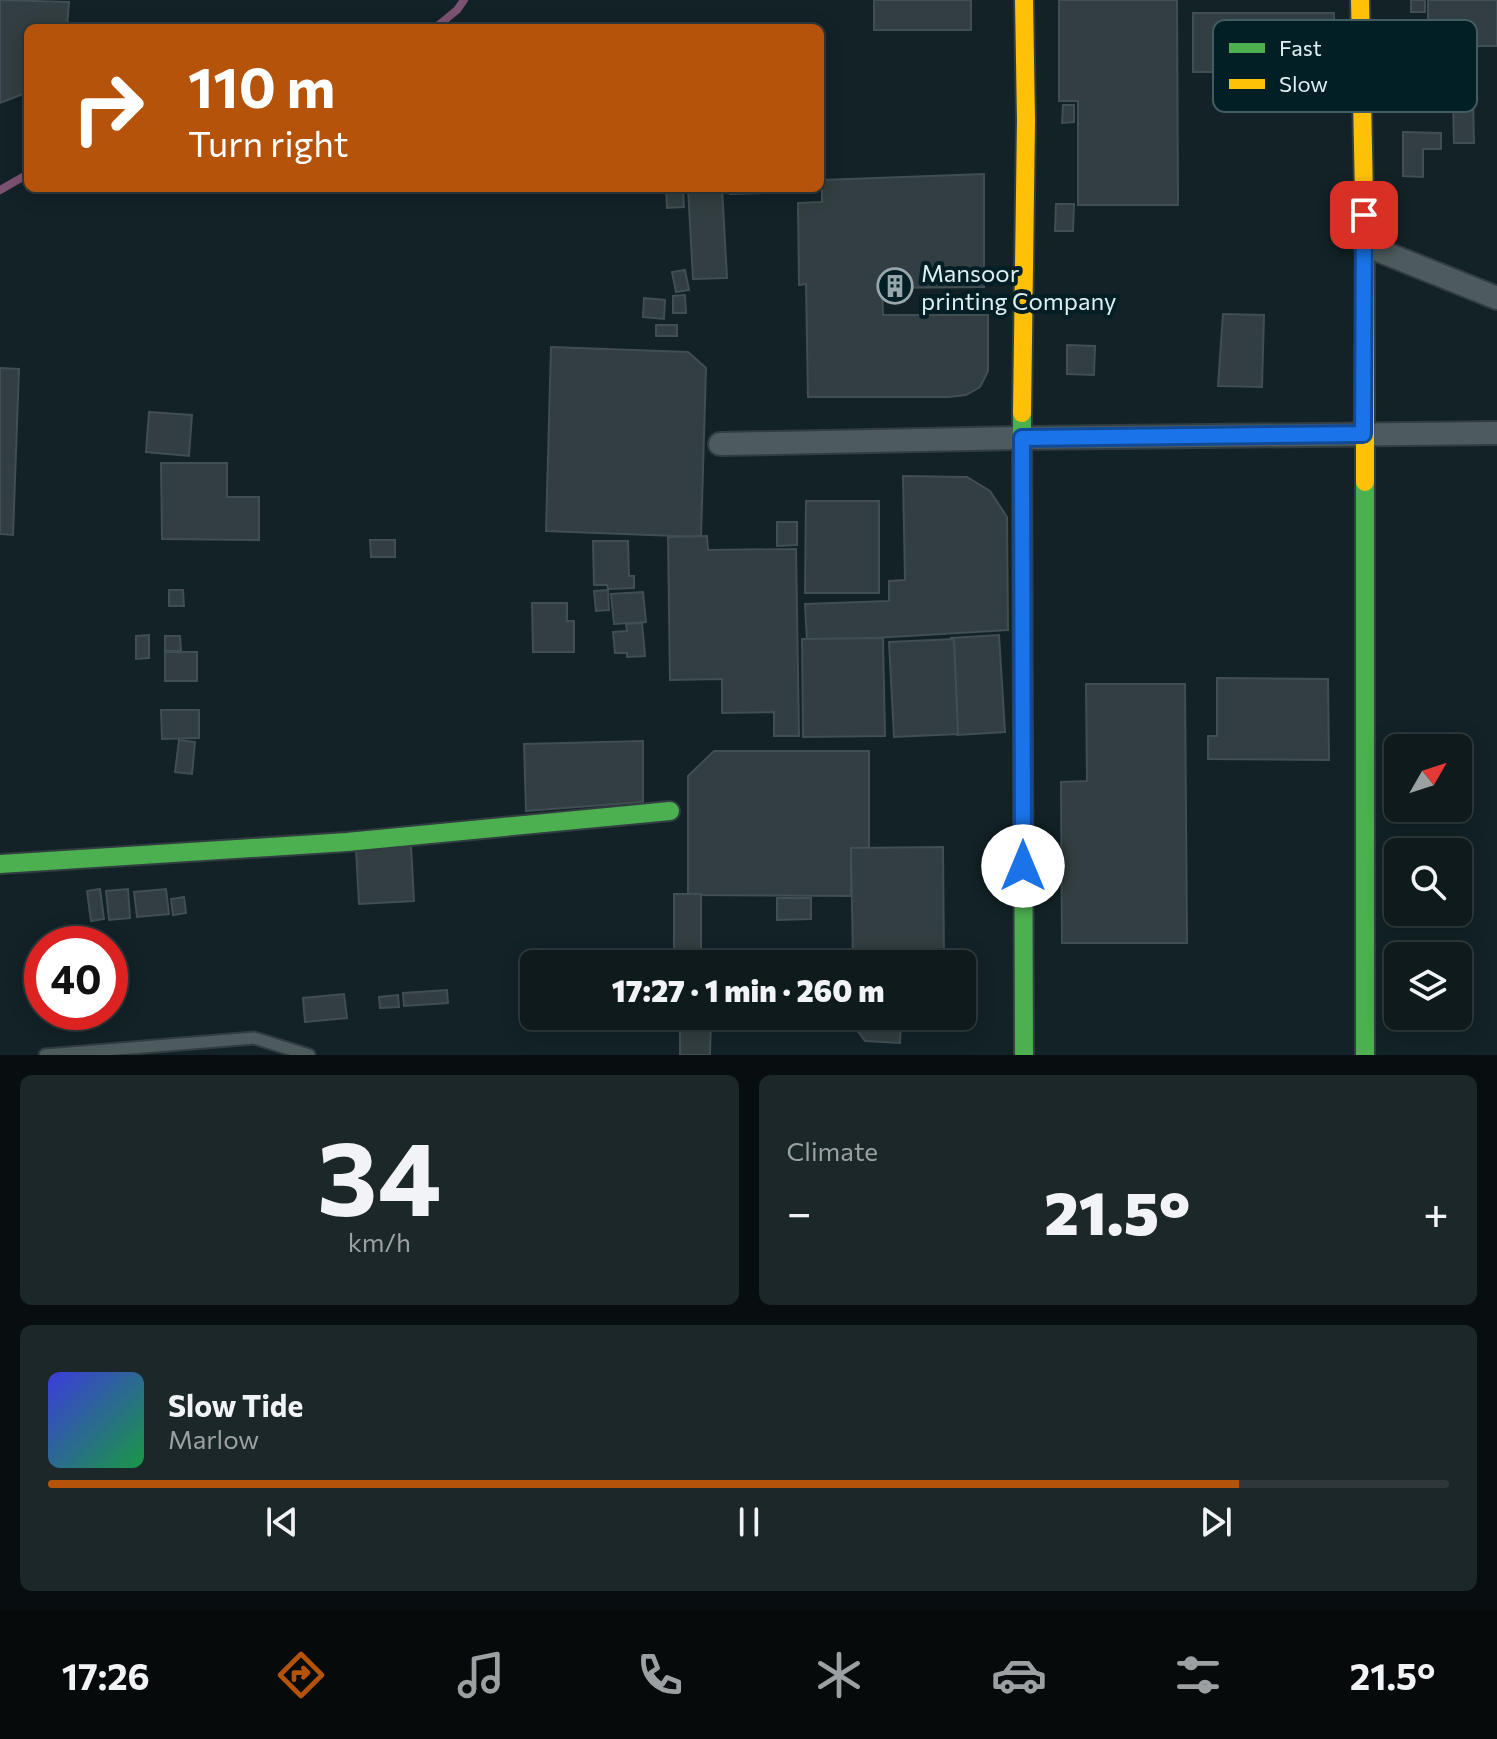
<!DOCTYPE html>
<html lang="en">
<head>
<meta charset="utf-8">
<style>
  :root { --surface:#0e1a1c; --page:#1c2729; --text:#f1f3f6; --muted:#9ba1a3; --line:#2e383b; --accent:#b45309 }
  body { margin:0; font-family:Commissioner,sans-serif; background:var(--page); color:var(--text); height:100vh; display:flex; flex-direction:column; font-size:30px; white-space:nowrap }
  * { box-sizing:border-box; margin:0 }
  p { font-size:26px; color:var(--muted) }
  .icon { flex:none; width:44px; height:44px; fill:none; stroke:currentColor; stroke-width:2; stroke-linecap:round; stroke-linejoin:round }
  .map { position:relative; height:1055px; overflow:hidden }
  .details { display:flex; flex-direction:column; gap:20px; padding:20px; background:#080e0f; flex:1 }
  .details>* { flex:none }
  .guide { position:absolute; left:24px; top:24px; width:800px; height:168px; border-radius:12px; box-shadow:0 4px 20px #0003,0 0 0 2px var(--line); background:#b45309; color:#fff; overflow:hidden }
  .needle { width:52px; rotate:51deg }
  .tools { position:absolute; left:1384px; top:734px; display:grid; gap:16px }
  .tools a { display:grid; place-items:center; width:88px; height:88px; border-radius:12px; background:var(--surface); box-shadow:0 4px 20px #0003,0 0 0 2px var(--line); font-size:40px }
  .speed { position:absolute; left:24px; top:926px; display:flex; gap:16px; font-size:40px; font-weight:700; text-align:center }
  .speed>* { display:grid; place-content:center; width:104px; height:104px; border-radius:50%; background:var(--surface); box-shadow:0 4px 20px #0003,0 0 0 2px var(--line); line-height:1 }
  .speed .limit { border:12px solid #d22; background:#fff; color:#111 }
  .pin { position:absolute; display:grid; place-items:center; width:68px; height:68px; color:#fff; margin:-34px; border-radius:16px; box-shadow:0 4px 12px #0006 }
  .me { position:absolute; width:88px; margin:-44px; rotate:0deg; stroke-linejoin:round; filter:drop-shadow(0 0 6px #0008) }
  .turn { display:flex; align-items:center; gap:28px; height:168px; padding:0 32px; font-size:36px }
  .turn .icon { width:104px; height:104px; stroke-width:2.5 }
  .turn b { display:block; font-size:56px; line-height:68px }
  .big { font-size:60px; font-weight:800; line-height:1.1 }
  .details .tile { flex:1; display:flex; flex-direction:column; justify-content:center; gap:12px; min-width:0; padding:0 28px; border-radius:12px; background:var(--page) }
  .details .dial { align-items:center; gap:0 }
  .dial b { font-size:104px; line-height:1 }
  .song { display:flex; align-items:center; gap:24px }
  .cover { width:96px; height:96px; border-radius:12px; background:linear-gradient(135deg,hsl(240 70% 55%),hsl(140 70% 35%)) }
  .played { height:8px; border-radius:4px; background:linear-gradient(90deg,var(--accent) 85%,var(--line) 85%) }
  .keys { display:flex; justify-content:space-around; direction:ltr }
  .heat { display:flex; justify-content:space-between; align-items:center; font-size:44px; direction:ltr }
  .details .tiles { flex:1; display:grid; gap:20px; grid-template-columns:1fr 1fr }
  .tile:last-child { grid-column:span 2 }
  .trip { position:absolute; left:520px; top:950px; width:456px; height:80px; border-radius:12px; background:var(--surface); box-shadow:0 4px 20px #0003,0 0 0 2px var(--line); font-weight:800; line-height:80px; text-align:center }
  .dock { display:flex; height:128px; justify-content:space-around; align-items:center; background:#060a0b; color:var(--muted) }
  .dock .icon { width:56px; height:56px }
  .dock .on { color:var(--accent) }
  .dock b { font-size:36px; color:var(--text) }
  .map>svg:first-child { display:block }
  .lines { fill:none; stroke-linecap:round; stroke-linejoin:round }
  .stream { stroke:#7c5272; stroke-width:8 }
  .building { fill:#323e41; stroke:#414e52; stroke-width:2 }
  .lane-casing { stroke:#313d40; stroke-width:15 }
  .street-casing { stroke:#313d40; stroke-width:26 }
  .fast-casing { stroke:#313d40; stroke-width:22 }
  .slow-casing { stroke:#313d40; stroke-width:22 }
  .lane { stroke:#4e5b5e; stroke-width:11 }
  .street { stroke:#4e5b5e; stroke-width:22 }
  .fast { stroke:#4caf50; stroke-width:18 }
  .slow { stroke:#ffc107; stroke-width:18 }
  .route-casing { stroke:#114b97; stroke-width:20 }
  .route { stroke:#1a73e8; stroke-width:14 }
  .labels { text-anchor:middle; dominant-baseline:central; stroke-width:8; stroke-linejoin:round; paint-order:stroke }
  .poi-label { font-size:24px; fill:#deeff3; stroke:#011f24; text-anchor:start }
  .key { fill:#011f24; stroke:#435d62; stroke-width:2 }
  .key-label { font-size:22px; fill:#deeff3 }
</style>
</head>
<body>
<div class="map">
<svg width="1497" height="1055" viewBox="0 0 1497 1055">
  <rect width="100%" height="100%" fill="#122226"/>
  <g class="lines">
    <!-- stream -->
    <g class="stream">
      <polyline points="435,28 457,10 464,0"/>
      <polyline points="0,190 28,174"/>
    </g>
  </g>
  <!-- building -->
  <g class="building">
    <polygon points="0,0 69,2 67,28 28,28 28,92 0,103"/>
    <rect x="874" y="0" width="97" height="30"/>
    <polygon points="1059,0 1177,0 1178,205 1078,205 1078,101 1059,101"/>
    <rect x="1411" y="0" width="14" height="12"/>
    <rect x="1428" y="0" width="69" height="46"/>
    <polygon points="1193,13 1334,13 1335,72 1193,72"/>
    <polygon points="1453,98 1473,98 1474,143 1454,143"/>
    <polygon points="1063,105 1074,105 1074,122 1062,123"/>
    <polygon points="1403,132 1441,133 1441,149 1423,149 1423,177 1403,176"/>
    <polygon points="984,174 984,287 882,288 883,315 988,315 988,371 980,387 966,395 949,397 808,397 806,284 799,285 798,203 822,202 822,180"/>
    <polygon points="666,188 683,188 684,207 667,208"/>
    <polygon points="688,188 722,188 727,278 693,279"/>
    <polygon points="729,188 796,188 796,192 730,194"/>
    <polygon points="1056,204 1074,204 1073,231 1055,231"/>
    <polygon points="685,270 689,290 676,292 672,272"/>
    <polygon points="685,295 686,313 673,313 673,296"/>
    <polygon points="644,298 665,300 664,319 643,317"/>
    <polygon points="1223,314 1264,315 1262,387 1218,386"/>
    <rect x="656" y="325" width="21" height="11"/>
    <polygon points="1067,345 1095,346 1094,375 1067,374"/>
    <polygon points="551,347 688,352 706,368 701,537 546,531"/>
    <polygon points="0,368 19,369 13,535 0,534"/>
    <polygon points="149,412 192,415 189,456 146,452"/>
    <polygon points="161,463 227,463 227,497 259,497 259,540 162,539"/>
    <polygon points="903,476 967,477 990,491 1007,517 1008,630 807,642 805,604 889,601 889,581 905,580"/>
    <polygon points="806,501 879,501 879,593 805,593"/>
    <polygon points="777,522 797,522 797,545 777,546"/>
    <polygon points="707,536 708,550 796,549 799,736 774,736 774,712 722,713 722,679 670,680 668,537"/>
    <polygon points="370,540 395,540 395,557 371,557"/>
    <polygon points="593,541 628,541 629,576 634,576 634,588 608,589 607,585 594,585"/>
    <polygon points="169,590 183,590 184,606 169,606"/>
    <polygon points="608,590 609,610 596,611 594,591"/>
    <polygon points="643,592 646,622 614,624 611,594"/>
    <polygon points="532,603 567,603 567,621 574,621 574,652 533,652"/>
    <polygon points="642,623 645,656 627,657 627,653 615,653 613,632 627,631 626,624"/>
    <polygon points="149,635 149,658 136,659 136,636"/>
    <polygon points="999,635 1005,732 957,735 951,638"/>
    <polygon points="165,636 180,636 181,651 165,651"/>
    <polygon points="883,638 885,736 803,737 802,639"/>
    <polygon points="954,639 958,734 894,737 889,642"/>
    <rect x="165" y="652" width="32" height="29"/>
    <polygon points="1217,678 1328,679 1329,760 1208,759 1208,736 1217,736"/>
    <polygon points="1086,684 1185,684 1187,943 1062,943 1061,782 1087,781"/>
    <polygon points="161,710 199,710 199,738 162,739"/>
    <polygon points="179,740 195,742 192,774 175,772"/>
    <polygon points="643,741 643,802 526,811 524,744"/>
    <polygon points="714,751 869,751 869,848 851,848 851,896 688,895 688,776"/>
    <polygon points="411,846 414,901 359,904 356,849"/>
    <polygon points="943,847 944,960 853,961 851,848"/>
    <polygon points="100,889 104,919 91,921 87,891"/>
    <polygon points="128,889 130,918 109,920 106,891"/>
    <polygon points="166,889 169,914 137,917 134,892"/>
    <polygon points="674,894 701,894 701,961 674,960"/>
    <polygon points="184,897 186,913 173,915 171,899"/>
    <polygon points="777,898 811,898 811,919 777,920"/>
    <polygon points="447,990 448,1003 404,1006 403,993"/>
    <polygon points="344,994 347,1018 305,1022 303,998"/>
    <polygon points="398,995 399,1007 380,1008 379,997"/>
    <polygon points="680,1016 711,1016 710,1055 680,1055"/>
    <polygon points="853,1016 901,1016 900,1043 865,1041 852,1023"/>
  </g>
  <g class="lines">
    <defs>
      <polyline id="lane" points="45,1055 254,1038 309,1055"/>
      <g id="street">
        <polyline points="1365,245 1497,298"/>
        <polyline points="720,444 1022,438 1497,433"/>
      </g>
      <g id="fast">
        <polyline points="1022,413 1024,1055"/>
        <polyline points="1365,482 1365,1055"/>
        <polyline points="0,864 347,842 670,811"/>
      </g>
      <g id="slow">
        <polyline points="1360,0 1365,245 1365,482"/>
        <polyline points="1022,413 1026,120 1024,0"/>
      </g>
    </defs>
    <!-- lane casing -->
    <use href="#lane" class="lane-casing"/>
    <!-- street casing -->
    <use href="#street" class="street-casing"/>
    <!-- fast casing -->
    <use href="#fast" class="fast-casing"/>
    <!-- slow casing -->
    <use href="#slow" class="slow-casing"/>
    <!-- lane -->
    <use href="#lane" class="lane"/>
    <!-- street -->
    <use href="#street" class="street"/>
    <!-- fast -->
    <use href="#fast" class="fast"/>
    <!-- slow -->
    <use href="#slow" class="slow"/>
  </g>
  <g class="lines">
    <defs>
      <polyline id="route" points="1023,866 1022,438 1363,434 1364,215"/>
    </defs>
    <!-- route casing -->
    <use href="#route" class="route-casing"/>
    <!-- route -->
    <use href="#route" class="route"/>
  </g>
  <!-- icons -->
  <defs>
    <symbol id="building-ring" viewBox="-11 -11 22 22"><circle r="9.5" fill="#011f24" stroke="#97a7ab" stroke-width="1.5"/><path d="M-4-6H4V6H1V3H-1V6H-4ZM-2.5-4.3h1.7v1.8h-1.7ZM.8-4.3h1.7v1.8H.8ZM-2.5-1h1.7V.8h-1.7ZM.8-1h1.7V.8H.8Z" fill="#97a7ab"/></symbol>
  </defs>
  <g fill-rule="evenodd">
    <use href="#building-ring" x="875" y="266" width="40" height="40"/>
  </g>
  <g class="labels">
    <!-- poi labels -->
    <g class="poi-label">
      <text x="921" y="272">Mansoor<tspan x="921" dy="28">printing Company</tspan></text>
    </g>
  </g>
  <!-- legend -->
  <rect x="1213" y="20" width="264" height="92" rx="12" class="key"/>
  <rect x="1229" y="43" width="36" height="10" fill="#4caf50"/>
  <rect x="1229" y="79" width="36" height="10" fill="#ffc107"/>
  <g class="key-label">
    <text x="1279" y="56">Fast</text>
    <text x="1279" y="92">Slow</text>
  </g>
</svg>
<div class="tools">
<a><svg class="needle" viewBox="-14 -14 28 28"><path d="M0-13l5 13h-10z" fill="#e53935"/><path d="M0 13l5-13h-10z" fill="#9ba1a3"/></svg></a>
<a><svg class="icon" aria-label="search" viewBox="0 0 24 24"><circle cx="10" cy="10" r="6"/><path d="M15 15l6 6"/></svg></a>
<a><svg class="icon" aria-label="layers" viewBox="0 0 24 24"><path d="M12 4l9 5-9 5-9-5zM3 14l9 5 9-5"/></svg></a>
</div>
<div class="speed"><div class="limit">40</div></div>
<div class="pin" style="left:1364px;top:215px;background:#d93025"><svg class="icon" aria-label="arrive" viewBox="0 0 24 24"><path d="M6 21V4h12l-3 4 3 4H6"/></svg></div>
<svg class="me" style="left:1023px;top:866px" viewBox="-20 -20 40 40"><circle r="19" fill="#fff"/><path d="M0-13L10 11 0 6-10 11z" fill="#1a73e8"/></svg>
<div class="trip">17:27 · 1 min · 260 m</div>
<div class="guide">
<div class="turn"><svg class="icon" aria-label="right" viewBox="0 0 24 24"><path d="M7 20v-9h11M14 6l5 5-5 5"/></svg><div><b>110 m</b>Turn right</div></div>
</div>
</div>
<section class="details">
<div class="tiles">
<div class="tile dial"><b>34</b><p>km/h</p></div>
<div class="tile"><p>Climate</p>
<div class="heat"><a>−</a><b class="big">21.5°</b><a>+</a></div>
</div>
<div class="tile">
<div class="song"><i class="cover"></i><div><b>Slow Tide</b><p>Marlow</p></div></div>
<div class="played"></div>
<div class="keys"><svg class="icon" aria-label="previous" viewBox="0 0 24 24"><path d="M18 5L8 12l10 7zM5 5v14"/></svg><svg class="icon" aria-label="pause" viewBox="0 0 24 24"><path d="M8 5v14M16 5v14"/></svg><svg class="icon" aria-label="next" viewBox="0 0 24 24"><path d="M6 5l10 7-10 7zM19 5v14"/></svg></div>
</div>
</div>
</section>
<nav class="dock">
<b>17:26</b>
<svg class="icon on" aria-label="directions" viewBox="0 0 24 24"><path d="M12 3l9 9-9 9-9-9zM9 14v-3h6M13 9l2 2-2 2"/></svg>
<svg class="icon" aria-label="music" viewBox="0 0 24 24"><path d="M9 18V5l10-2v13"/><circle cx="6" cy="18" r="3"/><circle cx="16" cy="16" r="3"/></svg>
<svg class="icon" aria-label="phone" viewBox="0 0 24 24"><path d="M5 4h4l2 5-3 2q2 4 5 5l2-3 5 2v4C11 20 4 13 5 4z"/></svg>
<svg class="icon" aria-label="climate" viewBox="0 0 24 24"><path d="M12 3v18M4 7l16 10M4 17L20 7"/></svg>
<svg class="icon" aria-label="car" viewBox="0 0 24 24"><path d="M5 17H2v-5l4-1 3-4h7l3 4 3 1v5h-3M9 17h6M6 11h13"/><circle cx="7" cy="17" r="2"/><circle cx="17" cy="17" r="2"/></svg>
<svg class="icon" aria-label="filters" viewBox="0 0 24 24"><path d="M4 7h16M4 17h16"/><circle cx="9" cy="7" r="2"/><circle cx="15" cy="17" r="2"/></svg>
<b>21.5°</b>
</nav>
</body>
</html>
